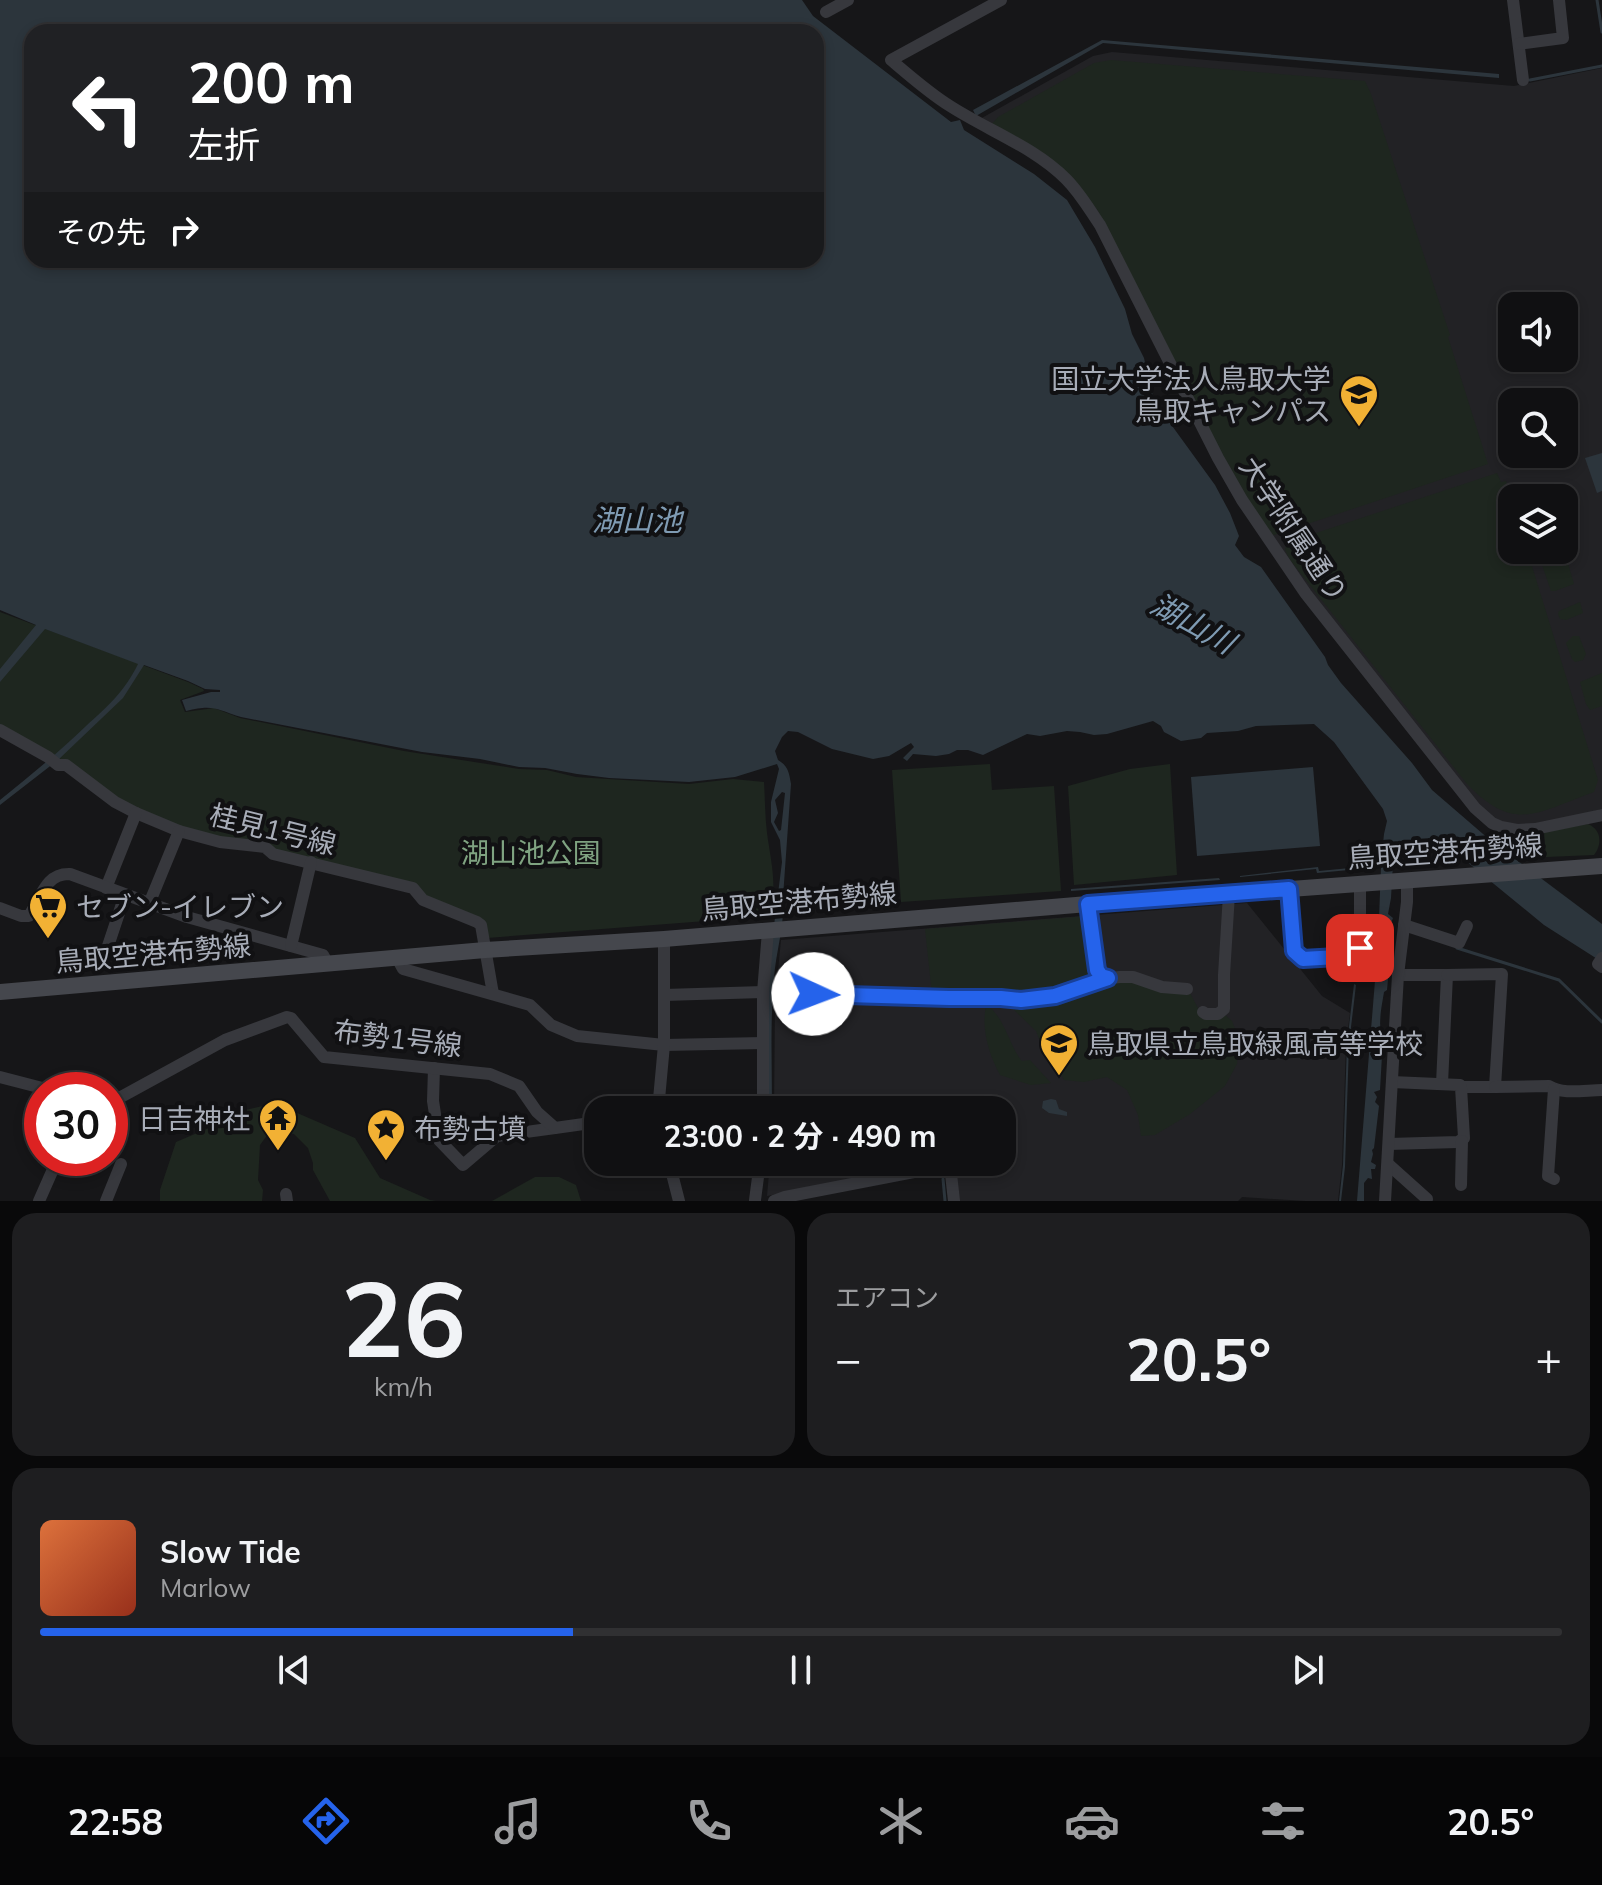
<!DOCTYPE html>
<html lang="ja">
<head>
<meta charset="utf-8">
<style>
  :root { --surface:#101012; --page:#1e1e20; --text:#f1f3f6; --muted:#9c9d9f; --line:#303032; --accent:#2563eb }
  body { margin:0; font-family:Mulish,"Noto Sans JP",sans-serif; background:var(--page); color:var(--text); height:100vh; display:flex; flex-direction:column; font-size:30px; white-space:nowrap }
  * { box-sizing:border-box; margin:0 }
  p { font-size:26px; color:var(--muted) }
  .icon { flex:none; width:44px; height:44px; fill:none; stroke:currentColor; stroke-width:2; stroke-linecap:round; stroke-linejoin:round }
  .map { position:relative; height:1201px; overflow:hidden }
  .details { display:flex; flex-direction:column; gap:12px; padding:12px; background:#09090a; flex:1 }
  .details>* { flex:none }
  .guide { position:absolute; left:24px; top:24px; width:800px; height:244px; border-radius:24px; box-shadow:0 4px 12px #0003,0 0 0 2px var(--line); background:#202124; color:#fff; overflow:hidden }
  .buttons { position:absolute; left:1498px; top:292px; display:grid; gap:16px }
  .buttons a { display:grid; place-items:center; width:80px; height:80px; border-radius:16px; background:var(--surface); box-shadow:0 4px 12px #0003,0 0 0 2px var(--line); font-size:40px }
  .speed { position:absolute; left:24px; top:1072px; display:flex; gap:16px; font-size:40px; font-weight:700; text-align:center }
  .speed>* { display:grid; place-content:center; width:104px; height:104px; border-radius:50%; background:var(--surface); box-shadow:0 4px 12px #0003,0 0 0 2px var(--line); line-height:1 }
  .speed .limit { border:12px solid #d22; background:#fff; color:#111 }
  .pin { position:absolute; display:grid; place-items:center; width:68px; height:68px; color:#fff; margin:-34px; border-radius:16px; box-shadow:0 4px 12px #0006 }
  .me { position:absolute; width:88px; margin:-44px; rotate:92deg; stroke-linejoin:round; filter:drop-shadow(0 0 6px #0008) }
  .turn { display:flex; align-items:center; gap:28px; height:168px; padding:0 32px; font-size:36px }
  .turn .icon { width:104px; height:104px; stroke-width:2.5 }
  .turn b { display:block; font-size:56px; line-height:68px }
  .then { display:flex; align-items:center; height:76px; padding:0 32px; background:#0003; gap:16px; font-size:30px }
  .big { font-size:60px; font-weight:700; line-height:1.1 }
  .details .widget { flex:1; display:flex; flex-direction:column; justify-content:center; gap:12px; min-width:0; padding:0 28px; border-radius:24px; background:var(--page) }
  .details .dial { align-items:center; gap:0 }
  .dial b { font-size:104px; line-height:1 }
  .song { display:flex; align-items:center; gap:24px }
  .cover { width:96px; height:96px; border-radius:12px; background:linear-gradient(135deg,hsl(20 70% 55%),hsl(10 70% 35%)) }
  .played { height:8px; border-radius:4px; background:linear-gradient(90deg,var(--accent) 35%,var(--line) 35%) }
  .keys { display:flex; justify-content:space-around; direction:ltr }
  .heat { display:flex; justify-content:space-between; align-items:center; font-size:44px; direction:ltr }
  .details .tiles { flex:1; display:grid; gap:12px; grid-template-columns:1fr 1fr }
  .widget:last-child { grid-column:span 2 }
  .trip { position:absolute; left:584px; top:1096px; width:432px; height:80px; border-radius:24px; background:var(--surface); box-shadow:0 4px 12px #0003,0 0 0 2px var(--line); font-weight:700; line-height:80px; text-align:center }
  .tabs { display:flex; height:128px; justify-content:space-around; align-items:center; background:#060607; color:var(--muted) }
  .tabs .icon { width:56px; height:56px }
  .tabs .on { color:var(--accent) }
  .tabs b { font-size:36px; color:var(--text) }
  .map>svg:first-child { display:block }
  .built { fill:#222225; fill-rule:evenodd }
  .green { fill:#1e261f }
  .water { fill:#2c353c; fill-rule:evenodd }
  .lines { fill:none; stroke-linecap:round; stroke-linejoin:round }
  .stream { stroke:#2c353c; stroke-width:3 }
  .street { stroke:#37383d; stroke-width:12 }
  .secondary { stroke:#45474d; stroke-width:16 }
  .route-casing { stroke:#184099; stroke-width:20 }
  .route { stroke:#2563eb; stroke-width:14 }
  .labels { text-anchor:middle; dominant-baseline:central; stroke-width:8; stroke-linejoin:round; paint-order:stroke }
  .poi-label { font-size:28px; fill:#a8adb8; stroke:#111113; text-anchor:start }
  .street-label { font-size:28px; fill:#a8adb8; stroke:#111113 }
  .park-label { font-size:28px; fill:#7fa381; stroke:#111113 }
  .water-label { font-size:30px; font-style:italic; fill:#7f9bb3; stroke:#111113 }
</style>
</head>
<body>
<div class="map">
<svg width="1602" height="1201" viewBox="0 0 1602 1201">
  <rect width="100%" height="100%" fill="#161618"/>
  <!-- built -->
  <g class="built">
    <path d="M 1112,52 L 1514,86 L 1602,68 L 1602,809 L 1536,827 L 1507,826 L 1486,816 L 1282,555 L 1087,196 L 980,119 L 1093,56 ZM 1512,306 L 1564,306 L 1564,358 L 1512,358 ZM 1512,402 L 1564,402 L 1564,454 L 1512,454 ZM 1512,498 L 1564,498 L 1564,550 L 1512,550 Z"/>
    <polygon points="1247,903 1322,996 1350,1013 1346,1044 1342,1165 1338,1201 1305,1201 1242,1197 1238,1201 957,1201 953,1162 1002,1162 1002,1110 774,1110 775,1001 781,940"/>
    <polygon points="770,1162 947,1162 767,1196"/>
  </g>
  <!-- green -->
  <g class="green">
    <polygon points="1111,60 1365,81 1371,94 1450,335 1448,337 1488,464 1271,536 1224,461 1098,211 1087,196 990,126 998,117 1094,63"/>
    <path d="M 1497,473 L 1501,482 L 1506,481 L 1512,501 L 1512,550 L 1527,550 L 1598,780 L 1594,792 C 1538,812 1515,834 1467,784 L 1290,560 L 1285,550 L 1286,546 L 1295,540 Z"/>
    <polygon points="1537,550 1564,550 1574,584 1555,591 1551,591"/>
    <polygon points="1580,602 1583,613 1566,620 1560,619 1558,614 1559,611"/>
    <path d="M 0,612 L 188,682 L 203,689 L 204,691 L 180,700 L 185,712 L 214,708 L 240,718 L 404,751 L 519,769 L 547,770 L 576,777 L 689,784 L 733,779 L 764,782 C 765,799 765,817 767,833 C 771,862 778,887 769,916 L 487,938 L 485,923 L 426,896 L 182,827 L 117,799 L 59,760 L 0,727 Z"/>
    <polygon points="1573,636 1579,636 1586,654 1583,660 1575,662 1572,659 1566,643"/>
    <polygon points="1602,673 1602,706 1590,710 1586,704 1580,682"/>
    <polygon points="990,764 992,790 1054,786 1061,891 901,902 892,770"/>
    <polygon points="1170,764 1177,875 1074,885 1068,786 1130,769"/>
    <path d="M 1588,824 C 1602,830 1602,845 1594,855 L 1546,857 L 1544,832 Z"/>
    <polygon points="1086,916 1095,980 1050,995 932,994 925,929"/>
    <polygon points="1118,979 1189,991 1200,1012 1224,1014 1232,1021 1239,1039 1237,1064 1225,1086 1190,1114 1155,1135 1141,1136 1138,1115 1127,1090 1107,1077 1084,1082 1064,1080 1059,1071 1047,1060 1036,1031 1014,1010 1026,1004"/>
    <path d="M 986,1006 C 1003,1012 1010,1048 1022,1061 L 1030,1060 L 1051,1083 L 1031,1085 L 1000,1075 C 989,1054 981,1029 986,1006 Z"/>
    <polygon points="267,1105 288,1109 355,1138 380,1178 430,1200 436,1201 330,1201 313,1170 313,1163 308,1148 294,1134 276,1131 268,1134 260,1145 258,1180 263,1190 262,1201 160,1201 160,1190 176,1142 209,1128 229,1114"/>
    <polygon points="535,1177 559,1177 576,1185 581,1201 492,1201"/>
  </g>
  <!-- water -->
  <g class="water">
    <path d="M 0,0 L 802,0 L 813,16 L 951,122 L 960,120 L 964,130 L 1034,174 L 1067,200 L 1095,247 L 1125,309 L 1132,334 L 1144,358 L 1151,391 L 1162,412 L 1215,485 L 1230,513 L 1239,536 L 1235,545 L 1244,557 L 1261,567 L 1325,657 L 1328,665 L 1341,683 L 1412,763 L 1432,790 L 1490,840 L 1602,924 L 1602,962 L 1544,925 L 1444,843 C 1434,841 1404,842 1394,845 L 1391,898 L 1388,914 L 1393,918 L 1388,931 L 1387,949 L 1390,957 L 1387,990 L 1384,992 C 1382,1005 1377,1027 1383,1038 L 1380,1090 L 1374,1092 L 1377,1097 L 1375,1102 L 1379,1106 L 1374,1148 L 1372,1150 L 1373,1154 L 1371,1162 L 1376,1165 L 1375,1169 L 1371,1169 L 1372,1179 L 1368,1178 L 1364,1183 L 1364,1201 L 1357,1201 L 1378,944 L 1381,867 L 1317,873 L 1316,869 L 1240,877 L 1240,876 L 1318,867 L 1319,871 L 1371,866 L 1381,863 L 1384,834 L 1387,821 L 1383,809 L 1334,742 L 1314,724 L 1256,726 L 1238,731 L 1207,733 L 1201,738 L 1181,741 L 1164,732 L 1161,726 L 1153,721 L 1107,734 L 1094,735 L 1080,732 L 1067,731 L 1040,736 L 1027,734 L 983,755 L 968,750 L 957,750 L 949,754 L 936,756 L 913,754 L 907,761 L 903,758 L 914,747 L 911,743 L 889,756 L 873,759 L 832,749 L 798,732 L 788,731 L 782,737 L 775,751 L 778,760 C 788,766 789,772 791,784 L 783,897 C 785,925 776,951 774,978 C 770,1022 772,1066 772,1110 L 765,1110 L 766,989 L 782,862 L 780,840 L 771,822 L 771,802 L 779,769 L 777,764 L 735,777 L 689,782 L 609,778 L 577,774 L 545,768 L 519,767 L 480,759 L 422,752 L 241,717 C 216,709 213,704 186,711 L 182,700 L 211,692 L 220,692 L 220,690 L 205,689 L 188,681 L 144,665 L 123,698 L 58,760 L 0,805 L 0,800 C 30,776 59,752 86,726 C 108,706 125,691 138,664 L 45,629 L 0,682 L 0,669 L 36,625 L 0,610 ZM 32,32 L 816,32 L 816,260 L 32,260 ZM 782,792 L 785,793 L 781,830 L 779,831 L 774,822 L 778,813 L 775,800 Z"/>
    <polygon points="1102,40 1499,74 1499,78 1103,43 976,116 973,110"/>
    <polygon points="1602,453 1602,491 1597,493 1585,458"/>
    <polygon points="1313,767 1320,846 1197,856 1191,777"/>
    <polygon points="1219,878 1220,880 1071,891 1071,889"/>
    <polygon points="1354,984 1356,985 1349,1044 1345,1167 1341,1201 1339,1201 1343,1165 1347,1043"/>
    <polygon points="1051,1099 1056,1100 1059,1109 1067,1112 1067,1116 1049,1113 1042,1108 1043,1101"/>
  </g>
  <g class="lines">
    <!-- stream -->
    <g class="stream">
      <polyline points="1597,0 1602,32"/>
      <polyline points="1530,80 1602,66"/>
      <polyline points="1457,948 1559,980 1602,1022"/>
      <polyline points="943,1179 945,1201"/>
    </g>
    <!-- street -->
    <g class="street">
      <path d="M 1001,0 L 891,60 C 910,76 929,93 950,106 C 989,131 1034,147 1066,179 C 1080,193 1089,209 1100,225 L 1218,458 L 1242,500 L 1306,594 L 1475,808 L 1492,823 L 1501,827 L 1517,830 L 1535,829 L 1602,815"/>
      <polyline points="1513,0 1523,80"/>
      <polyline points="826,12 848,0"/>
      <polyline points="1519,44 1563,38 1559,0"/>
      <polyline points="0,730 48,757 58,765 66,765 115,802 136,813 179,831 220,842 265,847 273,854 413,888 423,900 477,922 481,925 493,994"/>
      <polyline points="106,888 136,813"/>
      <polyline points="1289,889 1294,951 1303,959 1354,956 1360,948 1360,884"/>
      <polyline points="149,904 179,831"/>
      <polyline points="1088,904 1097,970 1101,976 1108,978"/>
      <path d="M 0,908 L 21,916 L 29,916 C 41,898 45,873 70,874 L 187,917 L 323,955 L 328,964"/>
      <polyline points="1404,925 1459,943 1467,926"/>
      <polyline points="291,946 311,862"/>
      <polyline points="105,955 125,895"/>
      <polyline points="397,958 403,969 530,1005 551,1025 577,1036 664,1045 763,1043"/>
      <polyline points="1602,958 1598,964 1602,967"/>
      <polyline points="1398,975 1447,975 1442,1084"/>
      <polyline points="1447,975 1502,974 1495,1087 1461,1087"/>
      <polyline points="781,992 930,998 1001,998 1021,1000 1055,996 1102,979 1120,977 1133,977 1162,987 1187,989"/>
      <polyline points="664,995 763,992"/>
      <polyline points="1203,1012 1206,1014 1218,1014 1224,1009 1224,975 1229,894"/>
      <polyline points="434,1068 433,1101 439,1140 463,1165 497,1136 555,1128"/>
      <polyline points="0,1077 50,1090"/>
      <path d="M 1495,1087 L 1549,1086 C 1563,1095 1585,1090 1602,1090"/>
      <polyline points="1554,1089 1548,1176 1554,1179"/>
      <polyline points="61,1090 82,1081"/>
      <polyline points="110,1103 225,1040 287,1017 291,1018 324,1057 490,1074 519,1086 537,1112 555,1128 598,1122"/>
      <polyline points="658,1110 664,1045 664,939"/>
      <polyline points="763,1110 763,992 768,931"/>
      <polyline points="1389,1144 1458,1142 1464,1138 1461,1087 1460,1085 1392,1082"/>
      <polyline points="669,1162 679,1201"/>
      <polyline points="1388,1164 1427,1199"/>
      <polyline points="1461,1185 1462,1141"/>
      <polyline points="286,1194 287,1201"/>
      <polyline points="755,1200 760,1162"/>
      <polyline points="39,1201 58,1158"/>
      <polyline points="106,1201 121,1164"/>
      <polyline points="774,1201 785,1197 950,1165 954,1201"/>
      <polyline points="1385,1201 1398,975 1407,902 1407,881"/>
    </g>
    <!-- secondary -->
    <polyline class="secondary" points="0,992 485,950 664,939 1088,904 1602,866"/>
  </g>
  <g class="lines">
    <defs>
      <polyline id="route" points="813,994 949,998 1001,998 1021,1000 1055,996 1108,978 1101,976 1097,970 1088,904 1289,889 1294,951 1303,959 1354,956 1360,948"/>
    </defs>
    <!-- route casing -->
    <use href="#route" class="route-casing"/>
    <!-- route -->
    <use href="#route" class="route"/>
  </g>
  <!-- icons -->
  <defs>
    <symbol id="university-pin" viewBox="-11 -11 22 30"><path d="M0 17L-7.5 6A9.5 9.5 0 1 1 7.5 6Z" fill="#f2b134" stroke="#111113"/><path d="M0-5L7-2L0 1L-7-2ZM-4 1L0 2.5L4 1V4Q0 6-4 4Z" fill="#111"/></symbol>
    <symbol id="supermarket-pin" viewBox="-11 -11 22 30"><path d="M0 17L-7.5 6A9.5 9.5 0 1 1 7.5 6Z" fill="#f2b134" stroke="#111113"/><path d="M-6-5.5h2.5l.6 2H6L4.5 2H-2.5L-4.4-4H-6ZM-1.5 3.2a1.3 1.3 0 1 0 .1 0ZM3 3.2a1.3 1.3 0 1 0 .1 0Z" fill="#111"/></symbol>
    <symbol id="school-pin" viewBox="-11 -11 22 30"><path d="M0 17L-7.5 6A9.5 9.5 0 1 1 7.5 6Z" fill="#f2b134" stroke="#111113"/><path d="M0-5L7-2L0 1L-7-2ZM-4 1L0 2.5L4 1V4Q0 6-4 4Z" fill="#111"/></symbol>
    <symbol id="temple-pin" viewBox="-11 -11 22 30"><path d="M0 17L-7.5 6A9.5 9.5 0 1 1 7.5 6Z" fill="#f2b134" stroke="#111113"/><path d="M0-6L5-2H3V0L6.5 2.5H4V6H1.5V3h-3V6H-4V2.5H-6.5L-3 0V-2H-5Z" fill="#111"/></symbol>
    <symbol id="sight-pin" viewBox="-11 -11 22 30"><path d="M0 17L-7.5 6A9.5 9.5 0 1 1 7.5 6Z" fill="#f2b134" stroke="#111113"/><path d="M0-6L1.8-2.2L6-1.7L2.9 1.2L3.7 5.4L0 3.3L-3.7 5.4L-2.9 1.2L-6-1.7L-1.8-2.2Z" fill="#111"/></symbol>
  </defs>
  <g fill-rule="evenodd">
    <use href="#university-pin" x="1337" y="372" width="44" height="60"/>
    <use href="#supermarket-pin" x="26" y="884" width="44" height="60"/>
    <use href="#school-pin" x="1037" y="1021" width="44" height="60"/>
    <use href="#temple-pin" x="256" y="1096" width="44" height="60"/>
    <use href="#sight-pin" x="364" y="1106" width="44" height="60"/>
  </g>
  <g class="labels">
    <!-- poi labels -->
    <g class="poi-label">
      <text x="1331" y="378" text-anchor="end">国立大学法人鳥取大学<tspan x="1331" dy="32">鳥取キャンパス</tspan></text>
      <text x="76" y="906">セブン-イレブン</text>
      <text x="1087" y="1043">鳥取県立鳥取緑風高等学校</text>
      <text x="250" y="1118" text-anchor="end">日吉神社</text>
      <text x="414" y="1128">布勢古墳</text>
    </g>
    <!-- street labels -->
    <g class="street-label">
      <text transform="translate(1294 529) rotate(56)">大学附属通り</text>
      <text transform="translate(273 829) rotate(14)">桂見1号線</text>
      <text transform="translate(1445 851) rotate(-4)">鳥取空港布勢線</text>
      <text transform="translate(799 901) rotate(-5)">鳥取空港布勢線</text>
      <text transform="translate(153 953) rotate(-5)">鳥取空港布勢線</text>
      <text transform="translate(398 1038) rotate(7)">布勢1号線</text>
    </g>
    <!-- park labels -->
    <g class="park-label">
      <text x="531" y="852">湖山池公園</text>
    </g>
    <!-- water labels -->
    <g class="water-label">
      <text x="637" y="520">湖山池</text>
      <text transform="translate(1193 623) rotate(29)">湖山川</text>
    </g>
  </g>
</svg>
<div class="buttons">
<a><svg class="icon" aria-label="sound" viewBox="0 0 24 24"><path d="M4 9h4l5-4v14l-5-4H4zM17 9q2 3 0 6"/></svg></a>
<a><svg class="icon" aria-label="search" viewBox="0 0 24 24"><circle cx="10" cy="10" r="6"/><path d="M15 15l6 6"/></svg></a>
<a><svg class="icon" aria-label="layers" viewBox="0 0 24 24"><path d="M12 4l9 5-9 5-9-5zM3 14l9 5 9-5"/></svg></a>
</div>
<div class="speed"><div class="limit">30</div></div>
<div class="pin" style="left:1360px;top:948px;background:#d93025"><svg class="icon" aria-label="arrive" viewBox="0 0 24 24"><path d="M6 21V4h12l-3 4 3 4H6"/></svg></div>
<svg class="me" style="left:813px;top:994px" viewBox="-20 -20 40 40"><circle r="19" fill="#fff"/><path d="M0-13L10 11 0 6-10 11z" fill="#2563eb"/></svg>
<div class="trip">23:00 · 2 分 · 490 m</div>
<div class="guide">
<div class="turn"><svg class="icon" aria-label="left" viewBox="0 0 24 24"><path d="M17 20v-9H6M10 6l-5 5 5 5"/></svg><div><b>200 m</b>左折</div></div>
<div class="then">その先<svg class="icon" aria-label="right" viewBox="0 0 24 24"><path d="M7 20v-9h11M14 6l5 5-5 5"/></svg></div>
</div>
</div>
<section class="details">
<div class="tiles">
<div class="widget dial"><b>26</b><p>km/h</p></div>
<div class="widget"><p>エアコン</p>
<div class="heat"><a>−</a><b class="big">20.5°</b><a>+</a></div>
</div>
<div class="widget">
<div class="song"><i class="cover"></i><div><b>Slow Tide</b><p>Marlow</p></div></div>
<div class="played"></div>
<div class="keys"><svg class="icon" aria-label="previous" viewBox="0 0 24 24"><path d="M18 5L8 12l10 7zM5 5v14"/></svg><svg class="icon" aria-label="pause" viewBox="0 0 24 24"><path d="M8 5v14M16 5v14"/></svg><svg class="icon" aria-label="next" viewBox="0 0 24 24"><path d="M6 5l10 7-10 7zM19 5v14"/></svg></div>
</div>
</div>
</section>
<nav class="tabs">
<b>22:58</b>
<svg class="icon on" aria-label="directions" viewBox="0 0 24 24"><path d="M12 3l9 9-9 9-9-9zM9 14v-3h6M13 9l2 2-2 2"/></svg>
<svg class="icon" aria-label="music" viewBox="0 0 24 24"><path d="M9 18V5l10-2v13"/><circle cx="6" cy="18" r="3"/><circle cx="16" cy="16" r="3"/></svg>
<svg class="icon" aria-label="phone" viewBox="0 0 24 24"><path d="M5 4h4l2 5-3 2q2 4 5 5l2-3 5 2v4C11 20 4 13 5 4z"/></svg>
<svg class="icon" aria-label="climate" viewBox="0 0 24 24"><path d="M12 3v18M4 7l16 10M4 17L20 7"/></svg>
<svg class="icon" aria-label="car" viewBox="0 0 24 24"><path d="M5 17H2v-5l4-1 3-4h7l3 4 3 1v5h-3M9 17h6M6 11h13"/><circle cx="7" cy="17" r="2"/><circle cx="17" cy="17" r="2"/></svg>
<svg class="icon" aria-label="filters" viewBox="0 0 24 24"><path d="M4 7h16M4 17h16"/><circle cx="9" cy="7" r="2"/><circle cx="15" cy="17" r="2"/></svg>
<b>20.5°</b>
</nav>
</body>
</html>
